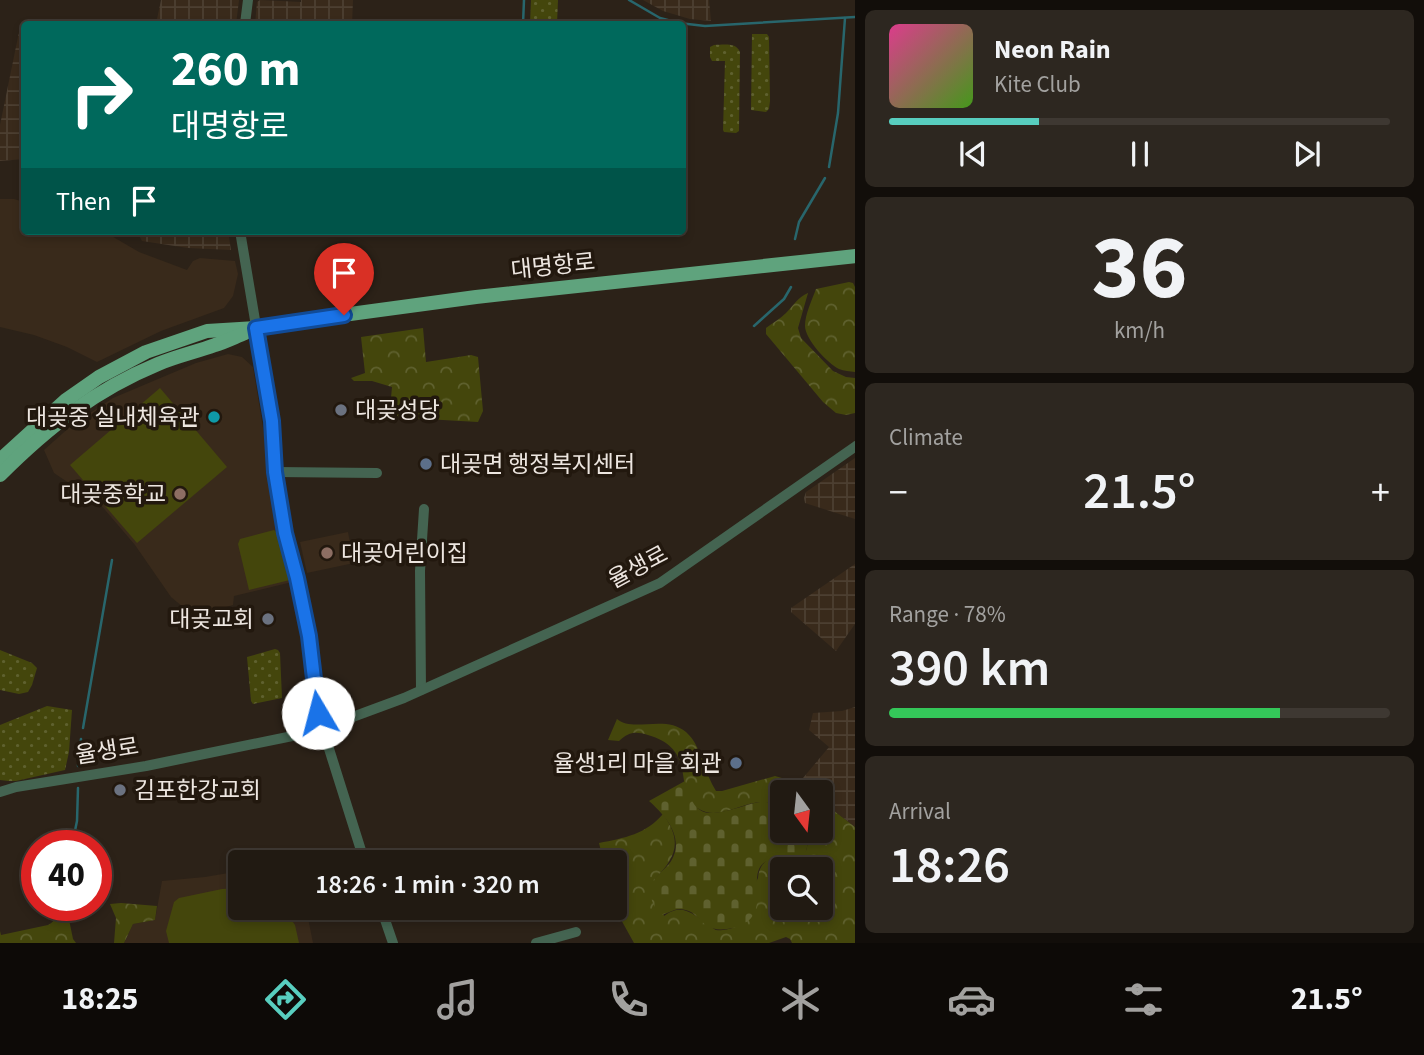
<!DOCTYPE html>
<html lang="en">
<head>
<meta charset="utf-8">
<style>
  :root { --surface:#211a12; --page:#2d2720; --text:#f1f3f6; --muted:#a2a19f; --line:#3e3832; --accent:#58cebf }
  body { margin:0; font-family:"Source Sans 3","Noto Sans KR",sans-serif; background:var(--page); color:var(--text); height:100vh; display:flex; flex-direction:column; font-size:26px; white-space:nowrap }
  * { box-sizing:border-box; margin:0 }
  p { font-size:23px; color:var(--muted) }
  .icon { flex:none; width:38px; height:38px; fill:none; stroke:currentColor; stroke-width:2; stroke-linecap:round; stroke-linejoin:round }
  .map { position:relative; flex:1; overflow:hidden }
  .panel { display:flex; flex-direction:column; gap:10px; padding:10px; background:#120e0a; width:569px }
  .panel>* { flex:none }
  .hud { position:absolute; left:21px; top:21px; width:665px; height:214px; border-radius:7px; box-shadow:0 4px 10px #0003,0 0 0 2px var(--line); background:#00695c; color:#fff; overflow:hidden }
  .needle { width:46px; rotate:165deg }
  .controls { position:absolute; left:770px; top:780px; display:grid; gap:14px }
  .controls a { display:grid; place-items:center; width:63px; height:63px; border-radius:7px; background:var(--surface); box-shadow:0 4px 10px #0003,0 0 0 2px var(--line); font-size:35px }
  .speed { position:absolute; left:21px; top:830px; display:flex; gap:14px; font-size:35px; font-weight:700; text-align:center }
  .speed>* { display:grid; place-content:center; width:91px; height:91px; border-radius:50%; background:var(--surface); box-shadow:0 4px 10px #0003,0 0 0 2px var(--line); line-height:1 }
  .speed .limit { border:10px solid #d22; background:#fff; color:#111 }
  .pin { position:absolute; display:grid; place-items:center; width:60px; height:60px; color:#fff; margin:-72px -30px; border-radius:50% 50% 50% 0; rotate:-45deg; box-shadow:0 0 7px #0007 }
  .pin .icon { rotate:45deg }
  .me { position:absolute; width:77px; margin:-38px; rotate:352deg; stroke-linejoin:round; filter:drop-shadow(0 0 5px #0008) }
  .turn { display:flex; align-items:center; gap:24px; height:147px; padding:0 35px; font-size:32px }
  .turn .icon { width:91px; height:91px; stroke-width:2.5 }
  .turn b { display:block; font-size:49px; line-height:60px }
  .then { display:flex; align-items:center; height:66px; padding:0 35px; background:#0003; gap:14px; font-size:26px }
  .big { font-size:52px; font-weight:600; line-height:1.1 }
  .panel .widget { flex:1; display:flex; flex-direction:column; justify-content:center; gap:10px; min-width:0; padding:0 24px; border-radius:10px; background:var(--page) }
  .panel .dial { align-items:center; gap:0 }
  .dial b { font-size:91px; line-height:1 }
  .song { display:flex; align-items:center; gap:21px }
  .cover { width:84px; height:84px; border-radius:10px; background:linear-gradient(135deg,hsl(330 70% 55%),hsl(100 70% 35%)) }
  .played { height:7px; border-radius:4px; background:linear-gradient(90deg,var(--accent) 30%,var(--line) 30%) }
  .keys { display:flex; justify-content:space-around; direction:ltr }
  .heat { display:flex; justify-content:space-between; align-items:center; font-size:38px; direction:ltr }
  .charge { height:10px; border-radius:5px; background:linear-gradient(90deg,#34c759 78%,var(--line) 0) }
  .trip { position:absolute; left:228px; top:850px; width:399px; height:70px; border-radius:7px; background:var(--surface); box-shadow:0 4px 10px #0003,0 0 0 2px var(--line); font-weight:600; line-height:70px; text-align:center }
  .menu { display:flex; height:112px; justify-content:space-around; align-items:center; background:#0d0a07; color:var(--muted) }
  .menu .icon { width:49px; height:49px }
  .menu .on { color:var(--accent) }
  .menu b { font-size:32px; color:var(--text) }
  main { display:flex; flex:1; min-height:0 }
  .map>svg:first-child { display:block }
  .built { fill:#392a1b }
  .industrial { fill:url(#industrial-grid) }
  .grass { fill:url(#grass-dots) }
  .forest { fill:url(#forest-crowns); fill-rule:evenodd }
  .cemetery { fill:url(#cemetery-stones) }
  .pitch { fill:#44460c }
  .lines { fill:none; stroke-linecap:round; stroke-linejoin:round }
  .stream { stroke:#28666c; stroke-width:2.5 }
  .minor { stroke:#446451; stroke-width:10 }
  .major { stroke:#5fa37d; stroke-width:14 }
  .route-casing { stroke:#114b97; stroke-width:18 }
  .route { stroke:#1a73e8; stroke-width:12 }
  .worship-dot { fill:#6b7280; stroke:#22180e; stroke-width:2.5 }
  .culture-dot { fill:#0f9aa8; stroke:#22180e; stroke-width:2.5 }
  .service-dot { fill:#5c6f8a; stroke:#22180e; stroke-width:2.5 }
  .education-dot { fill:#8d6e63; stroke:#22180e; stroke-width:2.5 }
  .labels { text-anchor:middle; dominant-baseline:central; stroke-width:7; stroke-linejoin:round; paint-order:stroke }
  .street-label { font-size:23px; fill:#ede6e0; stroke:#22180e }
  .poi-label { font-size:23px; fill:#ede6e0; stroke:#22180e; text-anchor:start }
</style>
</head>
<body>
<main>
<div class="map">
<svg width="856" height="943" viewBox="0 0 856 943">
  <defs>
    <pattern id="industrial-grid" width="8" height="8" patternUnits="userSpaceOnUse" patternTransform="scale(1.75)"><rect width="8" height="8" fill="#392a1b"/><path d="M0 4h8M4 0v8" fill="none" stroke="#4c3f31"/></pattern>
    <pattern id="grass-dots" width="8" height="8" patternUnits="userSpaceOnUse" patternTransform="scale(1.75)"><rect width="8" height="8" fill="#44460c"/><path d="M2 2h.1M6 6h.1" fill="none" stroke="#5f612f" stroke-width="1.8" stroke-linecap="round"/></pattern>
    <pattern id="forest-crowns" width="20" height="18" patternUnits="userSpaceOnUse" patternTransform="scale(1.75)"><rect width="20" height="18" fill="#44460c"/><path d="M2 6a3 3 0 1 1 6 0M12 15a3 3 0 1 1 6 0" fill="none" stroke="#5f612f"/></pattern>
    <pattern id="cemetery-stones" width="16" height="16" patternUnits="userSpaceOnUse" patternTransform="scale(1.75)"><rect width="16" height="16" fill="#44460c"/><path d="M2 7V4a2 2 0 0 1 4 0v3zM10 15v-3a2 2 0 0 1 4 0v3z" fill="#5f612f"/></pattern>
  </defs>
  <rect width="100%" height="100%" fill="#2c2218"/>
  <!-- built -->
  <g class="built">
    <polygon points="0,199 14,199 24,202 24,231 103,231 139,252 187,270 193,261 200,258 235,261 238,274 233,296 224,308 161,331 97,362 67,347 34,335 0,327"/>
    <polygon points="228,354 242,357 253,367 280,531 292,582 234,596 233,605 188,618 183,607 171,597 135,545 100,504 54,473 44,450 72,425 113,398 196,363"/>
    <polygon points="348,532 354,563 307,573 300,542"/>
    <polygon points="240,871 240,908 306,908 313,943 124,943 133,924 155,920 162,881 205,877"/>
  </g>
  <!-- industrial -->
  <g class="industrial">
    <polygon points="161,0 239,0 236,24 156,24"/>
    <polygon points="260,0 301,2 301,0 353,0 352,24 255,24 257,2"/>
    <polygon points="643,0 709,0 711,21 690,19 663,11"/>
    <polygon points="24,27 24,159 0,161 0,125 19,32 22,28"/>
    <polygon points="139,231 228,231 231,250 188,248 142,241 140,237"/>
    <polygon points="855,458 855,519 805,503 804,498 806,492"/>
    <polygon points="855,564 855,624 836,651 791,612 791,608"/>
    <polygon points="855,707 855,827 821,801 821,793 809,793 798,784 829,747 809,730 813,713 842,711"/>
  </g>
  <!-- grass -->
  <g class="grass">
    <polygon points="531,0 558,0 557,24 530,24"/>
    <polygon points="752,34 767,34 769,37 770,101 769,109 766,112 751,110"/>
    <path d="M 714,45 C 723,45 736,42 740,52 L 739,131 L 736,133 L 724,132 L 723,130 L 725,61 L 712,61 L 710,57 L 710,47 Z"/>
    <polygon points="275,649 278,650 280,653 282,698 253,704 251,701 247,657"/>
    <polygon points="0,650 32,663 37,668 32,685 28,692 19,694 0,690"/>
    <polygon points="47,706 72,710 69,752 65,770 16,781 8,781 0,780 0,725"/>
  </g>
  <!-- forest -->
  <g class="forest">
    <path d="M 849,282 L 853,283 L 855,287 L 855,372 C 850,371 844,371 839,369 C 827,363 805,339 805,326 C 805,314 812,300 816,289 Z"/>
    <path d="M 808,293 L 798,328 L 801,338 L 833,371 L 846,377 L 855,378 L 855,413 L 846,415 L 836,413 L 823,402 L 766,334 L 766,328 C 772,323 780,319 786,313 C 794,305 798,297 808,293 Z"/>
    <polygon points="423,328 426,362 471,355 478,357 483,411 478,422 373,416 373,407 391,398 392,387 372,381 354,381 351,378 365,373 361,337"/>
    <path d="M 617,719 C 633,733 665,714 686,732 C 702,746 704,773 716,791 L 722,791 L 775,776 L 792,781 L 809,793 L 782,793 L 782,808 C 776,805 769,802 762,802 C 742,802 718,821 699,809 C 671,792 700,750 648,735 C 635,731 629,732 619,741 L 608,740 Z"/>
    <path d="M 821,801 L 855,827 L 855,943 L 792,943 L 790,939 L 786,937 L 769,943 L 634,943 L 614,907 L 614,863 L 604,863 L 599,843 C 625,838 646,834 663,814 C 683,842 676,857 654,880 L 664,916 C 682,903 691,913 706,923 C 707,924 715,930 716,930 C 721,931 729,929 733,928 L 758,878 C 759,870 761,865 767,860 L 806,851 L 808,843 L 815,835 L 814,831 L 821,831 ZM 782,870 L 821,870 L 821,908 L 782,908 Z"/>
    <polygon points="121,903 157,906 155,920 133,924 124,943 114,943 116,918 110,904"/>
    <path d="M 66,905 L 73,939 L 76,943 L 0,943 L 0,931 L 1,935 L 48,925 C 58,920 58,911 66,905 Z"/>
  </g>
  <!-- cemetery -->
  <path class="cemetery" d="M 685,781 C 695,821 709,816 744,806 C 751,804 759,801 766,802 C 772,803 777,806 782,808 L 782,831 L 814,831 L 813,838 L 808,843 L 806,851 L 802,856 C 793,858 772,857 765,862 C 743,876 779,921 727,929 C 699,933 702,910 680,909 C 672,909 667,915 659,915 L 652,901 L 650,885 C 655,877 663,871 669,864 C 687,840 666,816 649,801 Z"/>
  <!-- pitch -->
  <g class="pitch">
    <polygon points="160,388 227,467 137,543 70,465"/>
    <polygon points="274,530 278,534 290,580 249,590 238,544 240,539"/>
    <polygon points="240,888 240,908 286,908 288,915 295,925 299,943 169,943 166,931 174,902 179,898 222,889"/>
  </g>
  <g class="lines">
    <!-- stream -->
    <g class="stream">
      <polyline points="629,0 660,18 679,23 705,26 856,17"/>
      <polyline points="523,24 524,0"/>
      <polyline points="829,167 838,113 845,18"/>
      <polyline points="795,239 799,222 825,178"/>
      <polyline points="754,326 784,299 791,287"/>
      <polyline points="83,728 112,560"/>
      <polyline points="78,766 81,739"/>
      <polyline points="72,845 77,821 78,788"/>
    </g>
    <!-- minor -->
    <g class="minor">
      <polyline points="245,24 248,0"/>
      <polyline points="240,231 272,421 275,472 285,533 297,578 309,636 319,717 365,863"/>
      <polyline points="275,472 377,473"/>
      <polyline points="421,690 420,571 424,509"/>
      <polyline points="0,792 16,787 146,766 312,732 404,698 660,583 856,446"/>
      <polyline points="381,908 393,943"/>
      <polyline points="536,943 576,932"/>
    </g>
    <!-- major -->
    <g class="major">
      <polyline points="0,460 66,400 99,377 146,352 207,331 256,328 291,322 476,297 856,256"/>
      <path d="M 0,475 C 48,427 95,390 158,364 C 177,356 196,352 215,345 C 225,342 235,337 245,333"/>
    </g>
  </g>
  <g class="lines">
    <defs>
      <polyline id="route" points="318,713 309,636 297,578 285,533 275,472 272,421 256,328 344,315"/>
    </defs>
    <!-- route casing -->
    <use href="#route" class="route-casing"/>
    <!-- route -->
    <use href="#route" class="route"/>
  </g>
  <!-- markers -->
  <g class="worship-dot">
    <circle cx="341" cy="410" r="7"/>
    <circle cx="268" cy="619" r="7"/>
    <circle cx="120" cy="790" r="7"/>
  </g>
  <circle class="culture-dot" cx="214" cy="417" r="7"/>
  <g class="service-dot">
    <circle cx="426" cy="464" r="7"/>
    <circle cx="736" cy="763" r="7"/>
  </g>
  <g class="education-dot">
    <circle cx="180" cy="494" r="7"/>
    <circle cx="327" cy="553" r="7"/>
  </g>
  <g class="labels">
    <!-- street labels -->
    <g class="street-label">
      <text transform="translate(553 266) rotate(-6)">대명항로</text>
      <text transform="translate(638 567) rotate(-28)">율생로</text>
      <text transform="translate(107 751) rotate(-9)">율생로</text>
    </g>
    <!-- poi labels -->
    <g class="poi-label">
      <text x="355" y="410">대곶성당</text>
      <text x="200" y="417" text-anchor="end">대곶중 실내체육관</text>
      <text x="440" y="464">대곶면 행정복지센터</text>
      <text x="166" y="494" text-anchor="end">대곶중학교</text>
      <text x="341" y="553">대곶어린이집</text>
      <text x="254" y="619" text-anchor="end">대곶교회</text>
      <text x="722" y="763" text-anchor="end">율생1리 마을 회관</text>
      <text x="134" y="790">김포한강교회</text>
    </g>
  </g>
</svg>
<div class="controls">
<a><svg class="needle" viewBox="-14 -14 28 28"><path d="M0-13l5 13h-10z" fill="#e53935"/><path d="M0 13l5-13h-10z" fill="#a2a19f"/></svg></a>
<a><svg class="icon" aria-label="search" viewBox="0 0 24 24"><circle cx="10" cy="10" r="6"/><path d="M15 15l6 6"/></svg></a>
</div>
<div class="speed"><div class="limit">40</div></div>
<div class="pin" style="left:344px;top:315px;background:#d93025"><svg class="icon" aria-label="arrive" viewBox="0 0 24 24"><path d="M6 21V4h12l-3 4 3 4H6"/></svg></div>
<svg class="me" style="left:318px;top:713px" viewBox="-20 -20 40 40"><circle r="19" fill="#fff"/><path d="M0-13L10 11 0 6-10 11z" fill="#1a73e8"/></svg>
<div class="trip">18:26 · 1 min · 320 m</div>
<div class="hud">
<div class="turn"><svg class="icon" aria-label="right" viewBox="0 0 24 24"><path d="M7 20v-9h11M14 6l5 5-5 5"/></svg><div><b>260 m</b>대명항로</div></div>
<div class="then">Then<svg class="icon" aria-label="arrive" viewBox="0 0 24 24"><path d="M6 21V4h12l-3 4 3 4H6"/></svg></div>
</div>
</div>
<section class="panel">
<div class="widget">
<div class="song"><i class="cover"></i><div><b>Neon Rain</b><p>Kite Club</p></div></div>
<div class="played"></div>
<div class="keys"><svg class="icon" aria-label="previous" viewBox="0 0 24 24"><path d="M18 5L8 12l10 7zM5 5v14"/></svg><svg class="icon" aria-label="pause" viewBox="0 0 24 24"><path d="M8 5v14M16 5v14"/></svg><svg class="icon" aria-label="next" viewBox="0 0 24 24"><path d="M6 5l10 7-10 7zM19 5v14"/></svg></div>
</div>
<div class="widget dial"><b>36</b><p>km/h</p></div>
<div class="widget"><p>Climate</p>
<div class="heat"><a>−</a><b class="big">21.5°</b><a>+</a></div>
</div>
<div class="widget"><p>Range · 78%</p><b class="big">390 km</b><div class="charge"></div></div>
<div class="widget"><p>Arrival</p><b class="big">18:26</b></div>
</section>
</main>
<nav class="menu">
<b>18:25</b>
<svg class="icon on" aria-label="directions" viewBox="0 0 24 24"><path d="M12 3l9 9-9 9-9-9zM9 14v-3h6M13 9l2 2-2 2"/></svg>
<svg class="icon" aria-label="music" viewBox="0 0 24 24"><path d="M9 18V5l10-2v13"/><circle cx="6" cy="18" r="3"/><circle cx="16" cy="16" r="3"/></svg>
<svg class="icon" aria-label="phone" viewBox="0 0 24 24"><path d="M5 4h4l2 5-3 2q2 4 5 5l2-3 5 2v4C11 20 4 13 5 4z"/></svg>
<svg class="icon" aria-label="climate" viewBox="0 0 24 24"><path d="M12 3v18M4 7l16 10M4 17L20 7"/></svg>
<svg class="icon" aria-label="car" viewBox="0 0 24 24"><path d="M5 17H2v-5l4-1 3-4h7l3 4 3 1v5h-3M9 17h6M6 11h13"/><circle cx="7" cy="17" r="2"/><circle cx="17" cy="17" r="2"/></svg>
<svg class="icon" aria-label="filters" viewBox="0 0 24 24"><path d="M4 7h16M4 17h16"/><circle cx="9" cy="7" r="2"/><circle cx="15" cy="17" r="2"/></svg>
<b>21.5°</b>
</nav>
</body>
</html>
